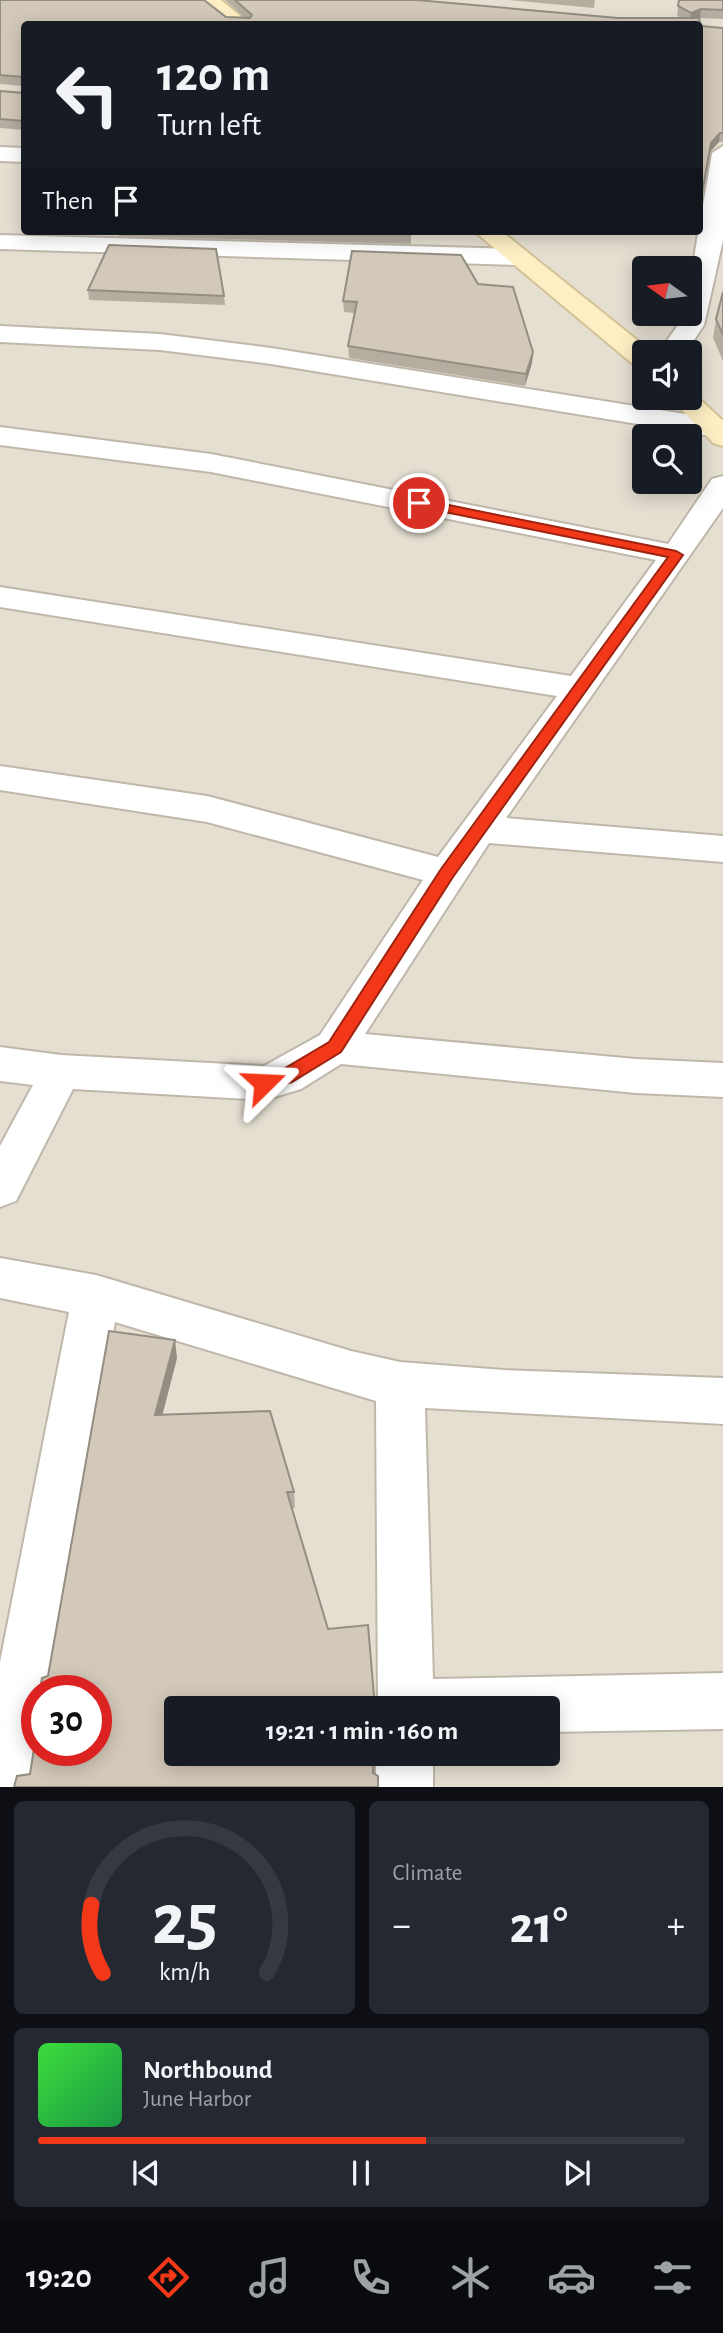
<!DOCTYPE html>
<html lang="en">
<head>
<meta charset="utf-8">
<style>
  :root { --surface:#171b24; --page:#242831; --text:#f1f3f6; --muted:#9ea1a6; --line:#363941; --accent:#f3381a }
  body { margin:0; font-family:"Alegreya Sans",sans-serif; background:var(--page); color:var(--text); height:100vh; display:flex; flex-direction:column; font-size:26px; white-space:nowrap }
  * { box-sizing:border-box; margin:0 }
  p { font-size:23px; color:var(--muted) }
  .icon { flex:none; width:38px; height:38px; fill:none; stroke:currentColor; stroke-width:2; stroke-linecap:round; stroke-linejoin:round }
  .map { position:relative; height:1787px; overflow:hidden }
  .side { display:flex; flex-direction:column; gap:14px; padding:14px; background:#0d0f14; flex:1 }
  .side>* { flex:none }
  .banner { position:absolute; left:21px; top:21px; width:682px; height:214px; border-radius:7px; box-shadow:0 4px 18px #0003; background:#171b24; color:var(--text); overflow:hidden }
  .needle { width:46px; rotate:284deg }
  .controls { position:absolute; left:632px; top:256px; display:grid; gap:14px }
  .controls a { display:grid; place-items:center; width:70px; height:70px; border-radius:7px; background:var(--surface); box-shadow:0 4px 18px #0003; font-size:35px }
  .speed { position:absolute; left:21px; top:1675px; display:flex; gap:14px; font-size:35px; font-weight:700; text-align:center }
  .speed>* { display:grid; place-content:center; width:91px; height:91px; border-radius:50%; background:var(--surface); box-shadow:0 4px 18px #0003; line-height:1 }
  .speed .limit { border:10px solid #d22; background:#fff; color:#111 }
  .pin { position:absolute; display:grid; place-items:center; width:60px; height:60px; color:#fff; margin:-30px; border:4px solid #fff; border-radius:50%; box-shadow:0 2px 7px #0007 }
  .me { position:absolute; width:77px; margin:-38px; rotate:69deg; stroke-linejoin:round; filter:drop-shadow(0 0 5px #0008) }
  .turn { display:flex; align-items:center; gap:24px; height:147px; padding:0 21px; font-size:32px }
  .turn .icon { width:91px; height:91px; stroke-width:2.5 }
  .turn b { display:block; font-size:49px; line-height:60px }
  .then { display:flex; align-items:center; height:66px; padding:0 21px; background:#0003; gap:14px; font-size:26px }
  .big { font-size:52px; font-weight:700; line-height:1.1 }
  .side .widget { flex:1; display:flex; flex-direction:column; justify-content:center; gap:10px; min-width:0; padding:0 24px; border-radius:10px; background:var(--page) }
  .side .dial { align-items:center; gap:0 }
  .dial svg { height:182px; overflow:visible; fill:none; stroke:var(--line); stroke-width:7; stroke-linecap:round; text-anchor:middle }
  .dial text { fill:var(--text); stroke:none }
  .song { display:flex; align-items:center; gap:21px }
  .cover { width:84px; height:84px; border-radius:10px; background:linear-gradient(135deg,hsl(120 70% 55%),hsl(140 70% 35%)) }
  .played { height:7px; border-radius:4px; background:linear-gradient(90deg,var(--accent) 60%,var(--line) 60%) }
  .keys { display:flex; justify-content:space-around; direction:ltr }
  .heat { display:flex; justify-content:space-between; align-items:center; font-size:38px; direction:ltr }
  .side .tiles { flex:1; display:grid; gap:14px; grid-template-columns:1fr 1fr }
  .widget:last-child { grid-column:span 2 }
  .trip { position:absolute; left:164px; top:1696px; width:396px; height:70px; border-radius:7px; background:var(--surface); box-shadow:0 4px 18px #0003; font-weight:700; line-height:70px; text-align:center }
  .tab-bar { display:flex; height:112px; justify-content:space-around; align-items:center; background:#090b0e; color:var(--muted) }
  .tab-bar .icon { width:49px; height:49px }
  .tab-bar .current { color:var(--accent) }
  .tab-bar b { font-size:32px; color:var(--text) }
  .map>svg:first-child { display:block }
  .residential { fill:#e5dfd2; fill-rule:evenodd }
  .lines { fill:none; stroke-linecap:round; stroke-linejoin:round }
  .street-casing { stroke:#bfb8aa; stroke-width:4 }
  .secondary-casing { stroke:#d3c297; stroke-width:4 }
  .street { fill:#fff; fill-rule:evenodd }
  .secondary { fill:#fdeec3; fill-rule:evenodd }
  .wall { fill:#b5ada0 }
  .shaded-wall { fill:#948d82 }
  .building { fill:#d3c9ba; stroke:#948d82; stroke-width:2 }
  .route { fill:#f3381a; stroke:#9e2411; stroke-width:2 }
</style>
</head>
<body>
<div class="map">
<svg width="723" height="1787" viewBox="0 0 723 1787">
  <rect width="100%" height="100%" fill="#f1ede4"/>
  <!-- residential -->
  <path class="residential" d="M 0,0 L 723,0 L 723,1787 L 0,1787 ZM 24,24 L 700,24 L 700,231 L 24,231 ZM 644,268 L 690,268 L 690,313 L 644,313 ZM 644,352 L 690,352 L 690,397 L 644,397 ZM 644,436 L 690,436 L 690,481 L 644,481 ZM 37,1690 L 96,1690 L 96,1750 L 37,1750 ZM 177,1708 L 548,1708 L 548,1754 L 177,1754 Z"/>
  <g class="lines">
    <defs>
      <g id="street">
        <path d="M 723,146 L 723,240 L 704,325 L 686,352 L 659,352 L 678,325 L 681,313 L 690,313 C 690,260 704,206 712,153 Z"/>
        <polygon points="0,147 24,148 24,162 0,161"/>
        <polygon points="0,235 515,249 524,252 528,257 524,262 515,265 0,249"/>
        <polygon points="0,326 160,334 271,348 723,420 723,438 271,364 160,350 0,342"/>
        <polygon points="0,427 211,454 668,544 712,479 723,476 723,508 506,818 723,836 723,862 489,843 365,1034 636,1059 723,1063 723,1097 636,1093 341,1064 301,1089 264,1100 73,1089 16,1201 0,1207 0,1146 33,1085 0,1081 0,1047 61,1055 264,1066 320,1035 423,880 207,822 0,790 0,766 207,796 438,857 557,696 0,607 0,587 571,676 656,560 211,472 0,445"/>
        <polygon points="0,1258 96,1275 351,1351 400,1362 504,1370 723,1378 723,1424 425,1408 433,1679 723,1673 723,1729 548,1732 548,1708 378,1708 376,1401 115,1322 50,1690 37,1690 39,1750 33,1787 0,1787 0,1662 69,1312 0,1298"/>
        <polygon points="377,1754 433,1754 433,1787 375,1787"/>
      </g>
      <g id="secondary">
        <polygon points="198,0 221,0 250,24 228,24"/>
        <polygon points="474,231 501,231 652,352 644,352 644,367 634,365"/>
        <polygon points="690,390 723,421 723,446 713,443 670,397 690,397"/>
      </g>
    </defs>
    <!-- street casing -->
    <use href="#street" class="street-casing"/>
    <!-- secondary casing -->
    <use href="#secondary" class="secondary-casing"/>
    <!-- street -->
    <use href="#street" class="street"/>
    <!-- secondary -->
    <use href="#secondary" class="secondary"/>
  </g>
  <!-- wall -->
  <g class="wall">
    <polygon points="0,0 226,17 245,18 225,0 417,0 618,18 681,18 677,15 679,0 723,0 723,19 699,18 701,26 723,28 723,142 719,142 709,153 700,207 700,24 24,86 0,84"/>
    <polygon points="509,0 595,0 594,8"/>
    <polygon points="0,91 24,93 24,130 0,128"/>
    <polygon points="118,231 411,231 411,244 119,236"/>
    <polygon points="478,284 533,352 532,363 525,386 349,358 348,346 355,313 344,312 343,301"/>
    <polygon points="88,290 224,296 225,305 89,300"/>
    <polygon points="723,292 723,361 713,338 716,319"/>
    <polygon points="177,1358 162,1415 294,1492 295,1508 292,1508 328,1629 374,1754 373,1773 30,1774 37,1750"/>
  </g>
  <!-- shaded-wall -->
  <g class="shaded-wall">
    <polygon points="701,9 700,17 690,22 691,13"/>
    <polygon points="720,133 719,142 709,153 700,207 711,143"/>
    <polygon points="533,352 532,363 525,386 526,374"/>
    <polygon points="175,1340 177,1358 158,1432 155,1415"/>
  </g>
  <!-- building -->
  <g class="building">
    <polygon points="0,0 204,0 226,17 250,18 252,15 235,0 417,0 618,18 699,18 701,26 723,28 723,133 720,133 711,143 701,199 700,199 700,24 24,24 24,77 0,75"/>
    <polygon points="679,0 723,0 723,10 701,9 691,13 678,6"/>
    <polygon points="0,91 24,93 24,121 0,119"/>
    <polygon points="360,231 411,231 411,232"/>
    <polygon points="109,245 216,249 224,296 88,290"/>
    <polygon points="352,251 461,255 478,284 513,287 533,352 526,374 348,346 357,302 343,301"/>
    <polygon points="723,292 723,335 716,319"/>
    <polygon points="109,1331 175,1340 155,1415 270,1411 294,1492 287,1492 328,1629 368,1625 375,1708 177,1708 177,1754 374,1754 373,1773 378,1776 378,1787 14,1787 17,1776 30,1774 36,1736 35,1698 37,1697 37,1750 96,1750 96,1690 40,1690 42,1678 48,1676"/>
  </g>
  <!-- route -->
  <polygon class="route" points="419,499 676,551 683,555 453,877 341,1052 292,1082 264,1090 255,1083 258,1078 280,1071 329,1042 441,869 668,557 415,506 415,500"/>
</svg>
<div class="controls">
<a><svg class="needle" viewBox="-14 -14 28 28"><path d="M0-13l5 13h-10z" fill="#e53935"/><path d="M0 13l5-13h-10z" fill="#9ea1a6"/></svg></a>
<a><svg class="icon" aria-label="sound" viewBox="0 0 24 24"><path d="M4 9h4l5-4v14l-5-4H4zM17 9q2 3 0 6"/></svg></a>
<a><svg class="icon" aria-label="search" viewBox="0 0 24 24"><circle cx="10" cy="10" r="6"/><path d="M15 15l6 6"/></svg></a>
</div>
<div class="speed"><div class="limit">30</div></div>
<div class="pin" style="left:419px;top:503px;background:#d93025"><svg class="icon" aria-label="arrive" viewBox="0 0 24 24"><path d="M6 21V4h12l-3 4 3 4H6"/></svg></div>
<svg class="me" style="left:264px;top:1083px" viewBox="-20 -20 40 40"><path d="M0-17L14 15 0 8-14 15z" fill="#f3381a" stroke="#fff" stroke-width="4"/></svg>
<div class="trip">19:21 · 1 min · 160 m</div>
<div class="banner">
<div class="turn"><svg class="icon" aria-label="left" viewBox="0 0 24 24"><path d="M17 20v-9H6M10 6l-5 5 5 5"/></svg><div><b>120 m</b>Turn left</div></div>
<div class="then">Then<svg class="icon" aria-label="arrive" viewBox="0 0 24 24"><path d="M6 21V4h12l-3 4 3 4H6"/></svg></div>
</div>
</div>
<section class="side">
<div class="tiles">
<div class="widget dial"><svg viewBox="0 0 100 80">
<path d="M14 69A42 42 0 1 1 86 69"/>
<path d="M14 69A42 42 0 0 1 9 39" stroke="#f3381a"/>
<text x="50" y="56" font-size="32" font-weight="700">25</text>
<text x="50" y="72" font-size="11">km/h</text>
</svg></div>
<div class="widget"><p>Climate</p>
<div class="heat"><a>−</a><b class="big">21°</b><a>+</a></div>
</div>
<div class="widget">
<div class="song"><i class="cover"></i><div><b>Northbound</b><p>June Harbor</p></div></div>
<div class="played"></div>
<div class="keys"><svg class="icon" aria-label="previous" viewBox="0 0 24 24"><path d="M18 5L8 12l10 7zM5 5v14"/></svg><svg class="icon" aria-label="pause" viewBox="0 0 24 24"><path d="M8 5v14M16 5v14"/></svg><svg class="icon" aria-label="next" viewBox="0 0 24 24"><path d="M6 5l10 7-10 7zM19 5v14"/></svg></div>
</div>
</div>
</section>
<nav class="tab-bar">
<b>19:20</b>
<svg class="icon current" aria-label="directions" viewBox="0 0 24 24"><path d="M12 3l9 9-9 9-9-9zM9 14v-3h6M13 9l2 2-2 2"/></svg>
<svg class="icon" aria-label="music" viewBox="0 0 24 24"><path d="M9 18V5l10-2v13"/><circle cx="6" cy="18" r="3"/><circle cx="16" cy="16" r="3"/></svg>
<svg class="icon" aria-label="phone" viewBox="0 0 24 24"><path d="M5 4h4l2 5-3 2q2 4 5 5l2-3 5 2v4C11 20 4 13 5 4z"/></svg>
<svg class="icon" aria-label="climate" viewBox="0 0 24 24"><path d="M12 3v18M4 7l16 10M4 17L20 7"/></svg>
<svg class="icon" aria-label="car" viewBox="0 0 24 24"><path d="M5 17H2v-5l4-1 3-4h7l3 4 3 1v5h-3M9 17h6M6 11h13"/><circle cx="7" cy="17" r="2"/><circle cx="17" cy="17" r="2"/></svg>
<svg class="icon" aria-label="filters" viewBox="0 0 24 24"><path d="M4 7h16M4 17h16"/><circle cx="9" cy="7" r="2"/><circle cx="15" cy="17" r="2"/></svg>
</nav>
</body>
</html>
